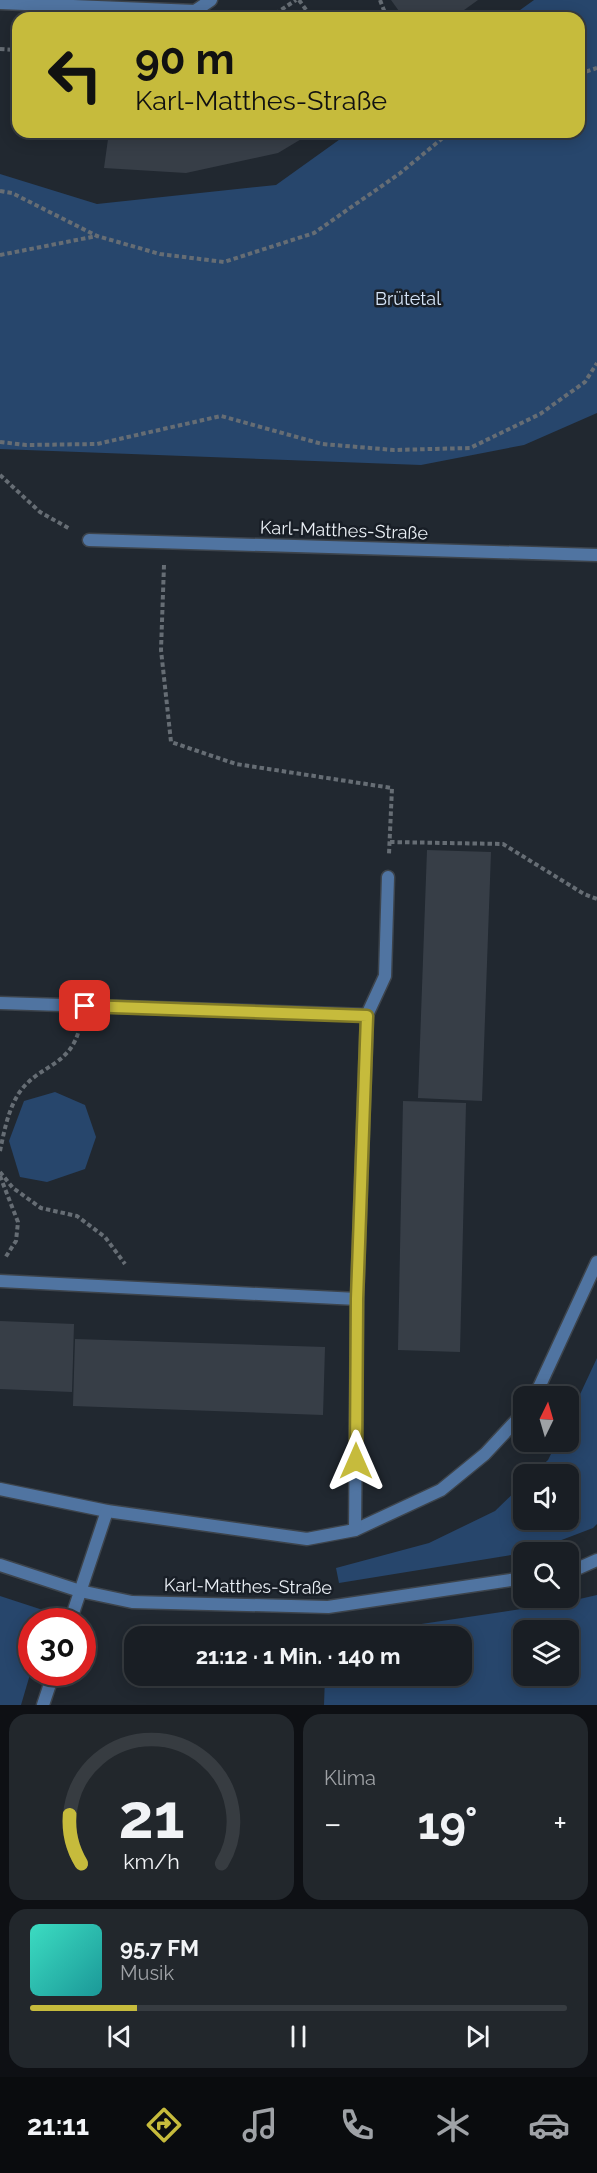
<!DOCTYPE html>
<html lang="de">
<head>
<meta charset="utf-8">
<style>
  :root { --surface:#191e24; --page:#22272c; --text:#f1f3f6; --muted:#9fa2a6; --line:#373c41; --accent:#c6bb3c }
  body { margin:0; font-family:Raleway,sans-serif; background:var(--page); color:var(--text); height:100vh; display:flex; flex-direction:column; font-size:22px; white-space:nowrap }
  * { box-sizing:border-box; margin:0 }
  p { font-size:20px; color:var(--muted) }
  .icon { flex:none; width:33px; height:33px; fill:none; stroke:currentColor; stroke-width:2; stroke-linecap:round; stroke-linejoin:round }
  .map { position:relative; height:1705px; overflow:hidden }
  .details { display:flex; flex-direction:column; gap:9px; padding:9px; background:#0e1014; flex:1 }
  .details>* { flex:none }
  .banner { position:absolute; left:12px; top:12px; width:573px; height:126px; border-radius:18px; box-shadow:0 3px 15px #0003,0 0 0 2px var(--line); background:#c6bb3c; color:#111; overflow:hidden }
  .needle { width:39px; rotate:5deg }
  .buttons { position:absolute; left:513px; top:1386px; display:grid; gap:12px }
  .buttons a { display:grid; place-items:center; width:66px; height:66px; border-radius:12px; background:var(--surface); box-shadow:0 3px 15px #0003,0 0 0 2px var(--line); font-size:30px }
  .speed { position:absolute; left:18px; top:1608px; display:flex; gap:12px; font-size:30px; font-weight:700; text-align:center }
  .speed>* { display:grid; place-content:center; width:78px; height:78px; border-radius:50%; background:var(--surface); box-shadow:0 3px 15px #0003,0 0 0 2px var(--line); line-height:1 }
  .speed .limit { border:9px solid #d22; background:#fff; color:#111 }
  .pin { position:absolute; display:grid; place-items:center; width:51px; height:51px; color:#fff; margin:-26px; border-radius:12px; box-shadow:0 3px 9px #0006 }
  .me { position:absolute; width:66px; margin:-33px; rotate:0deg; stroke-linejoin:round; filter:drop-shadow(0 0 4px #0008) }
  .turn { display:flex; align-items:center; gap:21px; height:126px; padding:0 24px; font-size:27px }
  .turn .icon { width:78px; height:78px; stroke-width:2.5 }
  .turn b { display:block; font-size:42px; line-height:51px }
  .big { font-size:45px; font-weight:700; line-height:1.1 }
  .details .widget { flex:1; display:flex; flex-direction:column; justify-content:center; gap:9px; min-width:0; padding:0 21px; border-radius:18px; background:var(--page) }
  .details .dial { align-items:center; gap:0 }
  .dial svg { height:156px; overflow:visible; fill:none; stroke:var(--line); stroke-width:7; stroke-linecap:round; text-anchor:middle }
  .dial text { fill:var(--text); stroke:none }
  .song { display:flex; align-items:center; gap:18px }
  .cover { width:72px; height:72px; border-radius:9px; background:linear-gradient(135deg,hsl(170 70% 55%),hsl(180 70% 35%)) }
  .played { height:6px; border-radius:3px; background:linear-gradient(90deg,var(--accent) 20%,var(--line) 20%) }
  .keys { display:flex; justify-content:space-around; direction:ltr }
  .heat { display:flex; justify-content:space-between; align-items:center; font-size:33px; direction:ltr }
  .details .tiles { flex:1; display:grid; gap:9px; grid-template-columns:1fr 1fr }
  .widget:last-child { grid-column:span 2 }
  .trip { position:absolute; left:124px; top:1626px; width:348px; height:60px; border-radius:18px; background:var(--surface); box-shadow:0 3px 15px #0003,0 0 0 2px var(--line); font-weight:700; line-height:60px; text-align:center }
  .tab-bar { display:flex; height:96px; justify-content:space-around; align-items:center; background:#0a0c0e; color:var(--muted) }
  .tab-bar .icon { width:42px; height:42px }
  .tab-bar .selected { color:var(--accent) }
  .tab-bar b { font-size:27px; color:var(--text) }
  .map>svg:first-child { display:block }
  .green { fill:#27466c; fill-rule:evenodd }
  .building { fill:#373e47 }
  .lines { fill:none; stroke-linecap:round; stroke-linejoin:round }
  .minor-casing { stroke:#3d444c; stroke-width:15 }
  .path { stroke:#666d74; stroke-width:4; stroke-dasharray:4.5 3; stroke-linecap:butt }
  .minor { stroke:#5074a1; stroke-width:12 }
  .route-casing { stroke:#817a27; stroke-width:15 }
  .route { stroke:#c6bb3c; stroke-width:10 }
  .labels { text-anchor:middle; dominant-baseline:central; stroke-width:5; stroke-linejoin:round; paint-order:stroke }
  .park-label { font-size:18px; fill:#d6e5f8; stroke:#181e26 }
  .street-label { font-size:18px; fill:#ebf0f6; stroke:#181e26 }
</style>
</head>
<body>
<div class="map">
<svg width="597" height="1705" viewBox="0 0 597 1705">
  <rect width="100%" height="100%" fill="#212830"/>
  <!-- green -->
  <g class="green">
    <polygon points="534,0 597,0 597,413 524,445 421,465 0,449 0,174 97,204 276,185 350,132 579,132 579,18 509,18"/>
    <polygon points="55,1092 85,1105 96,1137 85,1169 47,1182 20,1177 9,1141 24,1101"/>
    <polygon points="597,1358 597,1524 593,1528 530,1552 339,1583 336,1568 429,1543 495,1511 523,1484 524,1520 568,1520 568,1474 533,1474 548,1460 557,1442 568,1442 569,1418"/>
    <path d="M 597,1595 L 597,1705 L 324,1705 L 325,1676 L 462,1676 L 462,1636 L 341,1636 L 562,1603 ZM 524,1630 L 568,1630 L 568,1676 L 524,1676 Z"/>
    <polygon points="0,1596 49,1612 47,1621 32,1622 31,1671 21,1705 0,1705"/>
  </g>
  <!-- building -->
  <g class="building">
    <polygon points="391,0 478,0 453,18 428,18 426,16 423,18 404,18"/>
    <polygon points="109,132 313,132 278,153 186,173 104,168"/>
    <polygon points="427,850 491,852 482,1101 418,1098"/>
    <polygon points="403,1101 466,1103 460,1352 398,1350"/>
    <polygon points="0,1321 74,1324 72,1392 0,1389"/>
    <polygon points="75,1339 325,1347 323,1415 73,1406"/>
  </g>
  <g class="lines">
    <defs>
      <g id="minor">
        <polyline points="0,3 195,11 211,0"/>
        <polyline points="89,540 597,555"/>
        <polyline points="0,1003 367,1015"/>
        <polyline points="0,1281 357,1299"/>
        <polyline points="535,1396 597,1262"/>
        <polyline points="0,1489 107,1511 307,1539 355,1530 441,1490 485,1454 524,1412"/>
        <polyline points="355,1530 357,1299 367,1015 385,976 388,877"/>
        <polyline points="0,1565 80,1591 132,1602 328,1607 524,1578"/>
        <polyline points="568,1570 579,1568 597,1560"/>
        <polyline points="70,1622 107,1511"/>
        <polyline points="43,1705 54,1672"/>
      </g>
    </defs>
    <!-- minor casing -->
    <use href="#minor" class="minor-casing"/>
    <!-- path -->
    <g class="path">
      <polyline points="299,0 312,18"/>
      <polyline points="380,0 387,18"/>
      <polyline points="269,18 296,0"/>
      <polyline points="0,49 18,50"/>
      <polyline points="579,74 597,68"/>
      <polyline points="0,191 12,193 97,236 160,254 224,262 314,233 399,174 450,132"/>
      <polyline points="0,255 97,236"/>
      <polyline points="0,442 26,445 97,444 221,416 322,444 394,450 470,448 540,414 585,382 597,363"/>
      <polyline points="0,475 40,512 70,529"/>
      <polyline points="164,565 161,650 171,742 236,764 392,788 389,854"/>
      <polyline points="390,842 503,844 584,894 597,899"/>
      <path d="M 0,1151 C 4,1132 8,1110 19,1093 C 38,1065 69,1067 79,1030"/>
      <polyline points="0,1172 13,1188 41,1208 77,1216 105,1237 125,1264"/>
      <polyline points="0,1176 18,1222 16,1241 5,1258"/>
    </g>
    <!-- minor -->
    <use href="#minor" class="minor"/>
  </g>
  <g class="lines">
    <defs>
      <polyline id="route" points="85,1006 367,1016 357,1299 356,1461"/>
    </defs>
    <!-- route casing -->
    <use href="#route" class="route-casing"/>
    <!-- route -->
    <use href="#route" class="route"/>
  </g>
  <g class="labels">
    <!-- park labels -->
    <g class="park-label">
      <text x="408" y="298">Brütetal</text>
    </g>
    <!-- street labels -->
    <g class="street-label">
      <text transform="translate(344 530) rotate(2)">Karl-Matthes-Straße</text>
      <text transform="translate(248 1586) rotate(1)">Karl-Matthes-Straße</text>
    </g>
  </g>
</svg>
<div class="buttons">
<a><svg class="needle" viewBox="-14 -14 28 28"><path d="M0-13l5 13h-10z" fill="#e53935"/><path d="M0 13l5-13h-10z" fill="#9fa2a6"/></svg></a>
<a><svg class="icon" aria-label="sound" viewBox="0 0 24 24"><path d="M4 9h4l5-4v14l-5-4H4zM17 9q2 3 0 6"/></svg></a>
<a><svg class="icon" aria-label="search" viewBox="0 0 24 24"><circle cx="10" cy="10" r="6"/><path d="M15 15l6 6"/></svg></a>
<a><svg class="icon" aria-label="layers" viewBox="0 0 24 24"><path d="M12 4l9 5-9 5-9-5zM3 14l9 5 9-5"/></svg></a>
</div>
<div class="speed"><div class="limit">30</div></div>
<div class="pin" style="left:85px;top:1006px;background:#d93025"><svg class="icon" aria-label="arrive" viewBox="0 0 24 24"><path d="M6 21V4h12l-3 4 3 4H6"/></svg></div>
<svg class="me" style="left:356px;top:1461px" viewBox="-20 -20 40 40"><path d="M0-17L14 15 0 8-14 15z" fill="#c6bb3c" stroke="#fff" stroke-width="4"/></svg>
<div class="trip">21:12 · 1 Min. · 140 m</div>
<div class="banner">
<div class="turn"><svg class="icon" aria-label="left" viewBox="0 0 24 24"><path d="M17 20v-9H6M10 6l-5 5 5 5"/></svg><div><b>90 m</b>Karl-Matthes-Straße</div></div>
</div>
</div>
<section class="details">
<div class="tiles">
<div class="widget dial"><svg viewBox="0 0 100 80">
<path d="M14 69A42 42 0 1 1 86 69"/>
<path d="M14 69A42 42 0 0 1 8 44" stroke="#c6bb3c"/>
<text x="50" y="56" font-size="32" font-weight="700">21</text>
<text x="50" y="72" font-size="11">km/h</text>
</svg></div>
<div class="widget"><p>Klima</p>
<div class="heat"><a>−</a><b class="big">19°</b><a>+</a></div>
</div>
<div class="widget">
<div class="song"><i class="cover"></i><div><b>95.7 FM</b><p>Musik</p></div></div>
<div class="played"></div>
<div class="keys"><svg class="icon" aria-label="previous" viewBox="0 0 24 24"><path d="M18 5L8 12l10 7zM5 5v14"/></svg><svg class="icon" aria-label="pause" viewBox="0 0 24 24"><path d="M8 5v14M16 5v14"/></svg><svg class="icon" aria-label="next" viewBox="0 0 24 24"><path d="M6 5l10 7-10 7zM19 5v14"/></svg></div>
</div>
</div>
</section>
<nav class="tab-bar">
<b>21:11</b>
<svg class="icon selected" aria-label="directions" viewBox="0 0 24 24"><path d="M12 3l9 9-9 9-9-9zM9 14v-3h6M13 9l2 2-2 2"/></svg>
<svg class="icon" aria-label="music" viewBox="0 0 24 24"><path d="M9 18V5l10-2v13"/><circle cx="6" cy="18" r="3"/><circle cx="16" cy="16" r="3"/></svg>
<svg class="icon" aria-label="phone" viewBox="0 0 24 24"><path d="M5 4h4l2 5-3 2q2 4 5 5l2-3 5 2v4C11 20 4 13 5 4z"/></svg>
<svg class="icon" aria-label="climate" viewBox="0 0 24 24"><path d="M12 3v18M4 7l16 10M4 17L20 7"/></svg>
<svg class="icon" aria-label="car" viewBox="0 0 24 24"><path d="M5 17H2v-5l4-1 3-4h7l3 4 3 1v5h-3M9 17h6M6 11h13"/><circle cx="7" cy="17" r="2"/><circle cx="17" cy="17" r="2"/></svg>
</nav>
</body>
</html>
